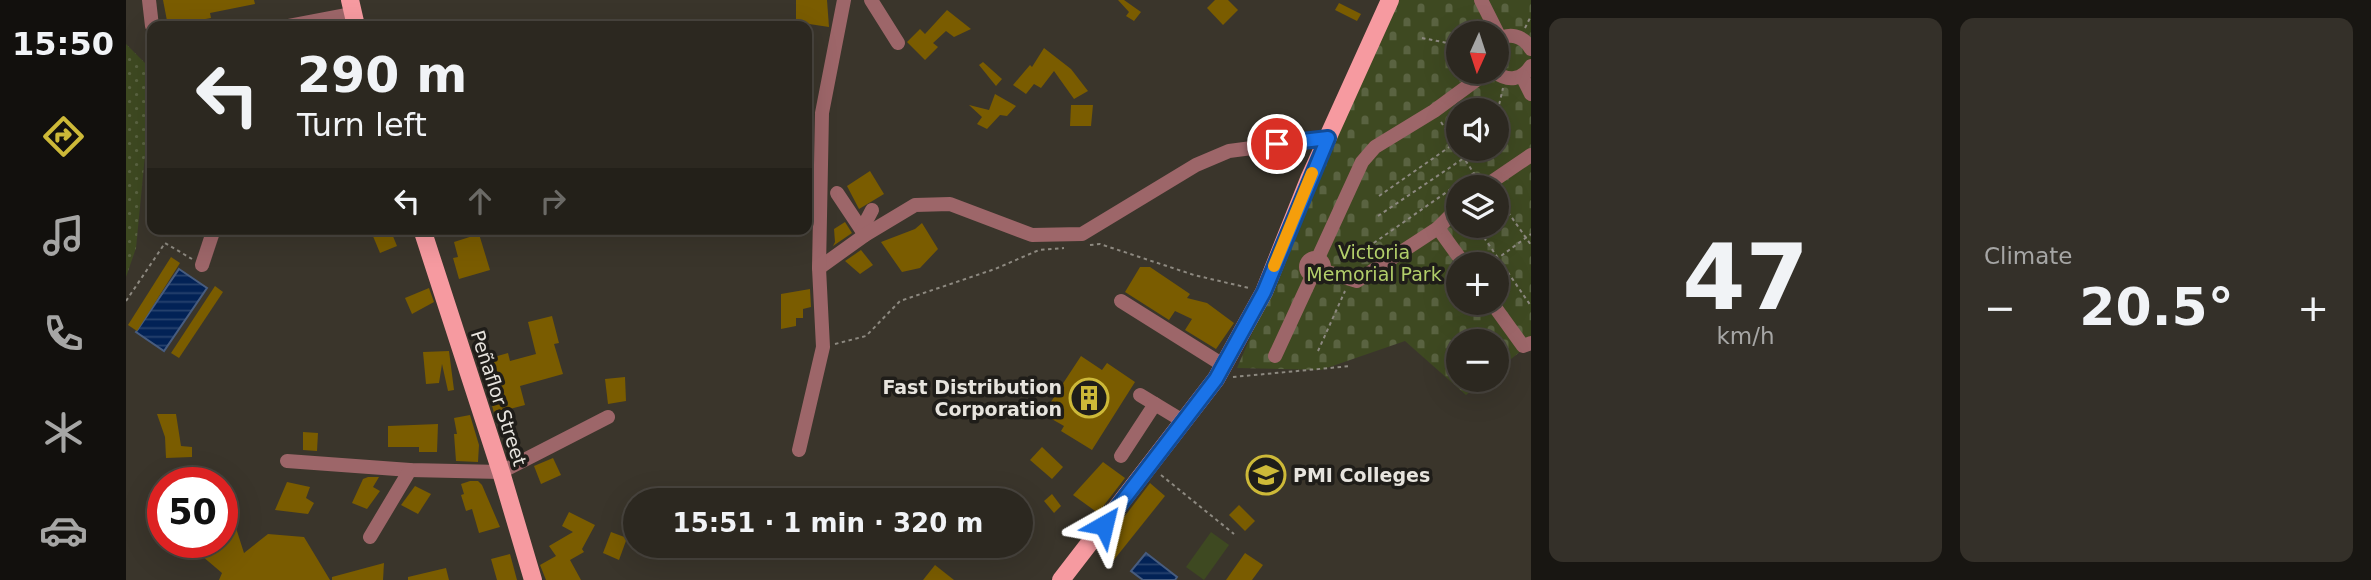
<!DOCTYPE html>
<html lang="en">
<head>
<meta charset="utf-8">
<style>
  :root { --surface:#2c2820; --page:#343029; --text:#f1f3f6; --muted:#a6a6a5; --line:#48443e; --accent:#cdb938 }
  body { margin:0; font-family:"DejaVu Sans",sans-serif; background:var(--page); color:var(--text); height:100vh; display:flex; flex-direction:column; font-size:26px; white-space:nowrap }
  * { box-sizing:border-box; margin:0 }
  p { font-size:23px; color:var(--muted) }
  .icon { flex:none; width:38px; height:38px; fill:none; stroke:currentColor; stroke-width:2; stroke-linecap:round; stroke-linejoin:round }
  .map { position:relative; flex:1; overflow:hidden }
  .sheet { display:flex; flex-direction:column; gap:18px; padding:18px; background:#181612; width:840px }
  .sheet>* { flex:none }
  .banner { position:absolute; left:21px; top:21px; width:665px; height:214px; border-radius:14px; box-shadow:0 7px 28px #0002,0 0 0 2px var(--line); background:#2c2820; color:var(--text); overflow:hidden }
  .needle { width:46px; rotate:183deg }
  .tools { position:absolute; left:1320px; top:21px; display:grid; gap:14px }
  .tools a { display:grid; place-items:center; width:63px; height:63px; border-radius:50%; background:var(--surface); box-shadow:0 7px 28px #0002,0 0 0 2px var(--line); font-size:35px }
  .speed { position:absolute; left:21px; top:467px; display:flex; gap:14px; font-size:35px; font-weight:700; text-align:center }
  .speed>* { display:grid; place-content:center; width:91px; height:91px; border-radius:50%; background:var(--surface); box-shadow:0 7px 28px #0002,0 0 0 2px var(--line); line-height:1 }
  .speed .limit { border:10px solid #d22; background:#fff; color:#111 }
  .pin { position:absolute; display:grid; place-items:center; width:60px; height:60px; color:#fff; margin:-30px; border:4px solid #fff; border-radius:50%; box-shadow:0 2px 7px #0007 }
  .me { position:absolute; width:77px; margin:-38px; rotate:37deg; stroke-linejoin:round; filter:drop-shadow(0 0 5px #0008) }
  .turn { display:flex; align-items:center; gap:24px; height:147px; padding:0 35px; font-size:32px }
  .turn .icon { width:91px; height:91px; stroke-width:2.5 }
  .turn b { display:block; font-size:49px; line-height:60px }
  .lanes { display:flex; align-items:center; height:66px; padding:0 35px; background:#0003; justify-content:center; gap:35px; direction:ltr }
  .lanes .off { opacity:.35 }
  .big { font-size:52px; font-weight:800; line-height:1.1 }
  .sheet .tile { flex:1; display:flex; flex-direction:column; justify-content:center; gap:10px; min-width:0; padding:0 24px; border-radius:14px; background:var(--page) }
  .sheet .dial { align-items:center; gap:0 }
  .dial b { font-size:91px; line-height:1 }
  .heat { display:flex; justify-content:space-between; align-items:center; font-size:38px; direction:ltr }
  .sheet .tiles { flex:1; display:grid; gap:18px; grid-template-columns:repeat(2,1fr) }
  .trip { position:absolute; left:497px; top:488px; width:410px; height:70px; border-radius:35px; background:var(--surface); box-shadow:0 7px 28px #0002,0 0 0 2px var(--line); font-weight:800; line-height:70px; text-align:center }
  main { display:flex; flex:1; min-height:0 }
  .tab-bar { display:flex; flex-direction:column; width:126px; justify-content:space-around; align-items:center; background:#12100d; color:var(--muted) }
  .tab-bar .icon { width:49px; height:49px }
  .tab-bar .on { color:var(--accent) }
  .tab-bar b { font-size:32px; color:var(--text) }
  .map>svg:first-child { display:block }
  .grass { fill:url(#grass-dots) }
  .cemetery { fill:url(#cemetery-stones); fill-rule:evenodd }
  .garden { fill:#3e4921 }
  .water { fill:url(#water-rules); stroke:#475c7f; stroke-width:2 }
  .building { fill:#7a5c00 }
  .lines { fill:none; stroke-linecap:round; stroke-linejoin:round }
  .path { stroke:#8d8980; stroke-width:2; stroke-dasharray:3.5 3.5; stroke-linecap:butt }
  .minor { stroke:#9d6669; stroke-width:14 }
  .major { stroke:#f69aa0; stroke-width:18 }
  .route-casing { stroke:#114b97; stroke-width:18 }
  .route { stroke:#1a73e8; stroke-width:12 }
  .slow { stroke:#f59e0b; stroke-width:12 }
  .labels { text-anchor:middle; dominant-baseline:central; stroke-width:7; stroke-linejoin:round; paint-order:stroke }
  .park-label { font-size:19px; fill:#b2ce6a; stroke:#1f1d19 }
  .poi-label { font-size:19px; font-weight:bold; fill:#e7e4de; stroke:#1f1d19; text-anchor:end }
  .street-label { font-size:19px; fill:#e7e4de; stroke:#1f1d19 }
</style>
</head>
<body>
<main>
<nav class="tab-bar">
<b>15:50</b>
<svg class="icon on" aria-label="directions" viewBox="0 0 24 24"><path d="M12 3l9 9-9 9-9-9zM9 14v-3h6M13 9l2 2-2 2"/></svg>
<svg class="icon" aria-label="music" viewBox="0 0 24 24"><path d="M9 18V5l10-2v13"/><circle cx="6" cy="18" r="3"/><circle cx="16" cy="16" r="3"/></svg>
<svg class="icon" aria-label="phone" viewBox="0 0 24 24"><path d="M5 4h4l2 5-3 2q2 4 5 5l2-3 5 2v4C11 20 4 13 5 4z"/></svg>
<svg class="icon" aria-label="climate" viewBox="0 0 24 24"><path d="M12 3v18M4 7l16 10M4 17L20 7"/></svg>
<svg class="icon" aria-label="car" viewBox="0 0 24 24"><path d="M5 17H2v-5l4-1 3-4h7l3 4 3 1v5h-3M9 17h6M6 11h13"/><circle cx="7" cy="17" r="2"/><circle cx="17" cy="17" r="2"/></svg>
</nav>
<div class="map">
<svg width="1405" height="580" viewBox="0 0 1405 580">
  <defs>
    <pattern id="grass-dots" width="8" height="8" patternUnits="userSpaceOnUse" patternTransform="scale(1.75)"><rect width="8" height="8" fill="#3e4921"/><path d="M2 2h.1M6 6h.1" fill="none" stroke="#5a6341" stroke-width="1.8" stroke-linecap="round"/></pattern>
    <pattern id="cemetery-stones" width="16" height="16" patternUnits="userSpaceOnUse" patternTransform="scale(1.75)"><rect width="16" height="16" fill="#3e4921"/><path d="M2 7V4a2 2 0 0 1 4 0v3zM10 15v-3a2 2 0 0 1 4 0v3z" fill="#5a6341"/></pattern>
    <pattern id="water-rules" width="6" height="5" patternUnits="userSpaceOnUse" patternTransform="scale(1.75)"><rect width="6" height="5" fill="#022256"/><path d="M0 2.5h6" fill="none" stroke="#27426e"/></pattern>
  </defs>
  <rect width="100%" height="100%" fill="#3a352b"/>
  <!-- grass -->
  <polygon class="grass" points="0,44 23,67 26,83 10,248 0,277"/>
  <!-- cemetery -->
  <path class="cemetery" d="M 1271,0 L 1405,0 L 1405,343 L 1370,371 L 1370,341 L 1332,341 L 1332,380 L 1359,380 L 1340,395 L 1279,341 L 1195,370 L 1111,368 ZM 1332,33 L 1370,33 L 1370,72 L 1332,72 ZM 1332,110 L 1370,110 L 1370,149 L 1332,149 ZM 1332,187 L 1370,187 L 1370,226 L 1332,226 ZM 1332,264 L 1370,264 L 1370,303 L 1332,303 Z"/>
  <!-- garden -->
  <polygon class="garden" points="1085,532 1103,545 1078,580 1060,567"/>
  <!-- water -->
  <g class="water">
    <polygon points="53,269 81,288 38,351 10,332"/>
    <polygon points="1020,553 1051,577 1049,580 1017,580 1005,571"/>
  </g>
  <!-- building -->
  <g class="building">
    <polygon points="37,0 128,0 129,4 84,13 85,18 42,26"/>
    <polygon points="670,0 701,0 703,27 670,22"/>
    <polygon points="992,0 998,0 1015,12 1008,21 1000,16 1003,12"/>
    <polygon points="1089,0 1102,0 1112,10 1097,25 1081,8"/>
    <polygon points="1213,3 1235,14 1231,21 1209,10"/>
    <polygon points="821,10 845,29 828,37 820,31 807,43 812,47 799,60 781,42 794,29 799,34"/>
    <polygon points="918,48 945,69 962,91 948,99 928,71 915,88 908,84 900,94 887,85 904,65 906,67"/>
    <polygon points="857,62 876,79 870,86 853,65"/>
    <polygon points="869,94 890,106 881,116 874,115 861,129 851,124 856,117 843,105 863,110"/>
    <polygon points="945,105 967,105 965,126 944,126"/>
    <polygon points="744,171 758,194 733,209 721,186"/>
    <polygon points="719,222 726,233 707,246 709,242 708,229"/>
    <polygon points="796,223 812,249 794,268 776,272 755,242 789,229"/>
    <polygon points="244,229 264,229 271,246 254,253"/>
    <polygon points="353,234 364,270 333,279 327,258 332,257 328,242"/>
    <polygon points="735,250 747,265 734,274 719,261"/>
    <polygon points="45,257 54,263 11,331 2,325"/>
    <polygon points="1014,267 1024,267 1064,294 1061,298 1081,303 1108,323 1090,349 1059,330 1066,319 1049,311 1043,320 999,292"/>
    <polygon points="89,286 97,292 53,358 45,353"/>
    <polygon points="303,288 308,302 286,314 279,298"/>
    <polygon points="684,289 685,307 677,309 677,318 670,318 670,326 655,329 655,294"/>
    <polygon points="426,316 433,343 428,344 437,374 394,386 399,405 368,413 354,361 382,353 384,361 410,354 402,322"/>
    <polygon points="323,351 328,390 322,391 316,364 313,383 300,384 297,352"/>
    <polygon points="955,356 976,370 981,363 1009,382 966,450 935,431 938,426 917,414"/>
    <polygon points="499,377 500,401 482,404 479,379"/>
    <polygon points="31,414 50,414 55,446 66,447 66,457 40,458 39,437"/>
    <polygon points="344,415 353,445 352,462 330,461 328,434 331,434 328,418"/>
    <polygon points="312,424 311,452 293,452 293,447 262,447 262,426"/>
    <polygon points="177,432 192,433 191,451 177,450"/>
    <polygon points="916,447 937,467 926,479 904,460"/>
    <polygon points="427,458 435,475 415,484 408,466"/>
    <polygon points="977,462 999,478 972,513 947,495"/>
    <polygon points="242,477 253,477 247,487 254,491 241,509 226,503 237,479"/>
    <polygon points="344,481 352,481 356,485 374,527 353,533 346,509 340,511 335,495 338,494 335,484"/>
    <polygon points="161,482 184,487 180,498 188,503 182,514 149,510"/>
    <polygon points="1024,483 1039,496 987,561 973,550"/>
    <polygon points="289,486 305,494 292,514 275,505"/>
    <polygon points="926,494 935,506 928,513 918,501"/>
    <polygon points="1113,505 1129,521 1119,531 1103,515"/>
    <polygon points="103,506 118,553 142,534 178,537 204,580 93,580 96,573 69,550 75,542 96,542 96,515"/>
    <polygon points="443,512 469,525 456,549 458,552 444,560 455,580 420,580 414,565 430,556 423,546 447,532 436,526"/>
    <polygon points="485,532 501,538 493,560 477,553"/>
    <polygon points="1119,553 1137,565 1126,580 1100,580"/>
    <polygon points="384,554 391,580 371,580 365,559"/>
    <polygon points="258,563 257,580 206,580 206,577"/>
    <polygon points="809,565 828,580 797,580"/>
    <polygon points="320,568 323,580 282,580 282,577"/>
  </g>
  <g class="lines">
    <!-- path -->
    <g class="path">
      <polyline points="1399,28 1405,16"/>
      <polyline points="1296,38 1332,45"/>
      <polyline points="1370,118 1377,88"/>
      <polyline points="1315,122 1332,148"/>
      <polyline points="1332,149 1351,178"/>
      <polyline points="1370,195 1405,245"/>
      <polyline points="1253,196 1329,143"/>
      <polyline points="1252,216 1338,158"/>
      <polyline points="1350,226 1405,306"/>
      <polyline points="964,245 974,244 1068,275 1123,288"/>
      <polyline points="1242,247 1348,173"/>
      <polyline points="1364,264 1405,234"/>
      <polyline points="0,301 39,243 66,259"/>
      <polyline points="709,344 740,336 774,301 869,269 913,250 938,248"/>
      <polyline points="1192,351 1219,291"/>
      <polyline points="1107,377 1225,366"/>
      <polyline points="1035,475 1108,534"/>
    </g>
    <!-- minor -->
    <g class="minor">
      <polyline points="23,0 26,26"/>
      <polyline points="745,0 772,43"/>
      <polyline points="1355,0 1374,38"/>
      <polyline points="163,26 226,14"/>
      <path d="M 1370,41 C 1383,32 1397,35 1405,49"/>
      <path d="M 1369,72 C 1382,82 1396,80 1405,66"/>
      <polyline points="1396,76 1405,94"/>
      <polyline points="1358,187 1405,155"/>
      <polyline points="711,193 739,235"/>
      <polyline points="1312,228 1338,264"/>
      <polyline points="736,229 746,210"/>
      <circle cx="1189" cy="267" r="9"/>
      <polyline points="1192,258 1236,162 1249,147 1308,111 1361,72"/>
      <polyline points="76,265 88,229"/>
      <polyline points="693,268 739,235 789,205 824,204 906,235 956,234 1070,165 1103,151 1202,138"/>
      <polyline points="1198,271 1231,281 1312,228 1332,208"/>
      <polyline points="995,301 1097,365"/>
      <polyline points="1366,303 1397,346 1405,343"/>
      <polyline points="1149,356 1186,276"/>
      <polyline points="1014,395 1057,421"/>
      <polyline points="673,450 697,347 693,268 696,113 718,0"/>
      <polyline points="995,456 1029,404"/>
      <polyline points="161,461 284,470 375,472 482,417"/>
      <polyline points="244,537 284,470"/>
    </g>
    <!-- major -->
    <g class="major">
      <polyline points="224,0 230,26"/>
      <polyline points="296,229 375,472 407,580"/>
      <polyline points="935,580 1090,379 1138,292 1183,179 1264,0"/>
    </g>
  </g>
  <g class="lines">
    <defs>
      <polyline id="route" points="978,525 1090,379 1138,292 1202,138 1151,144"/>
    </defs>
    <!-- route casing -->
    <use href="#route" class="route-casing"/>
    <!-- route -->
    <use href="#route" class="route"/>
    <!-- slow -->
    <polyline class="slow" points="1148,266 1186,173"/>
  </g>
  <!-- icons -->
  <defs>
    <symbol id="building-ring" viewBox="-11 -11 22 22"><circle r="9.5" fill="#1f1d19" stroke="#cdb938" stroke-width="1.5"/><path d="M-4-6H4V6H1V3H-1V6H-4ZM-2.5-4.3h1.7v1.8h-1.7ZM.8-4.3h1.7v1.8H.8ZM-2.5-1h1.7V.8h-1.7ZM.8-1h1.7V.8H.8Z" fill="#cdb938"/></symbol>
    <symbol id="university-ring" viewBox="-11 -11 22 22"><circle r="9.5" fill="#1f1d19" stroke="#cdb938" stroke-width="1.5"/><path d="M0-5L7-2L0 1L-7-2ZM-4 1L0 2.5L4 1V4Q0 6-4 4Z" fill="#cdb938"/></symbol>
  </defs>
  <g fill-rule="evenodd">
    <use href="#building-ring" x="941" y="376" width="44" height="44"/>
    <use href="#university-ring" x="1118" y="453" width="44" height="44"/>
  </g>
  <g class="labels">
    <!-- park labels -->
    <g class="park-label">
      <text x="1248" y="252">Victoria<tspan x="1248" dy="22">Memorial Park</tspan></text>
    </g>
    <!-- poi labels -->
    <g class="poi-label">
      <text x="936" y="387">Fast Distribution<tspan x="936" dy="22">Corporation</tspan></text>
      <text x="1167" y="475" text-anchor="start">PMI Colleges</text>
    </g>
    <!-- street labels -->
    <g class="street-label">
      <text transform="translate(373 398) rotate(72)">Peñaflor Street</text>
    </g>
  </g>
</svg>
<div class="tools">
<a><svg class="needle" viewBox="-14 -14 28 28"><path d="M0-13l5 13h-10z" fill="#e53935"/><path d="M0 13l5-13h-10z" fill="#a6a6a5"/></svg></a>
<a><svg class="icon" aria-label="sound" viewBox="0 0 24 24"><path d="M4 9h4l5-4v14l-5-4H4zM17 9q2 3 0 6"/></svg></a>
<a><svg class="icon" aria-label="layers" viewBox="0 0 24 24"><path d="M12 4l9 5-9 5-9-5zM3 14l9 5 9-5"/></svg></a>
<a>+</a>
<a>−</a>
</div>
<div class="speed"><div class="limit">50</div></div>
<div class="pin" style="left:1151px;top:144px;background:#d93025"><svg class="icon" aria-label="arrive" viewBox="0 0 24 24"><path d="M6 21V4h12l-3 4 3 4H6"/></svg></div>
<svg class="me" style="left:978px;top:525px" viewBox="-20 -20 40 40"><path d="M0-17L14 15 0 8-14 15z" fill="#1a73e8" stroke="#fff" stroke-width="4"/></svg>
<div class="trip">15:51 · 1 min · 320 m</div>
<div class="banner">
<div class="turn"><svg class="icon" aria-label="left" viewBox="0 0 24 24"><path d="M17 20v-9H6M10 6l-5 5 5 5"/></svg><div><b>290 m</b>Turn left</div></div>
<div class="lanes"><svg class="icon" aria-label="left" viewBox="0 0 24 24"><path d="M17 20v-9H6M10 6l-5 5 5 5"/></svg><svg class="icon off" aria-label="ahead" viewBox="0 0 24 24"><path d="M12 20V5M6 11l6-6 6 6"/></svg><svg class="icon off" aria-label="right" viewBox="0 0 24 24"><path d="M7 20v-9h11M14 6l5 5-5 5"/></svg></div>
</div>
</div>
<section class="sheet">
<div class="tiles">
<div class="tile dial"><b>47</b><p>km/h</p></div>
<div class="tile"><p>Climate</p>
<div class="heat"><a>−</a><b class="big">20.5°</b><a>+</a></div>
</div>
</div>
</section>
</main>
</body>
</html>
